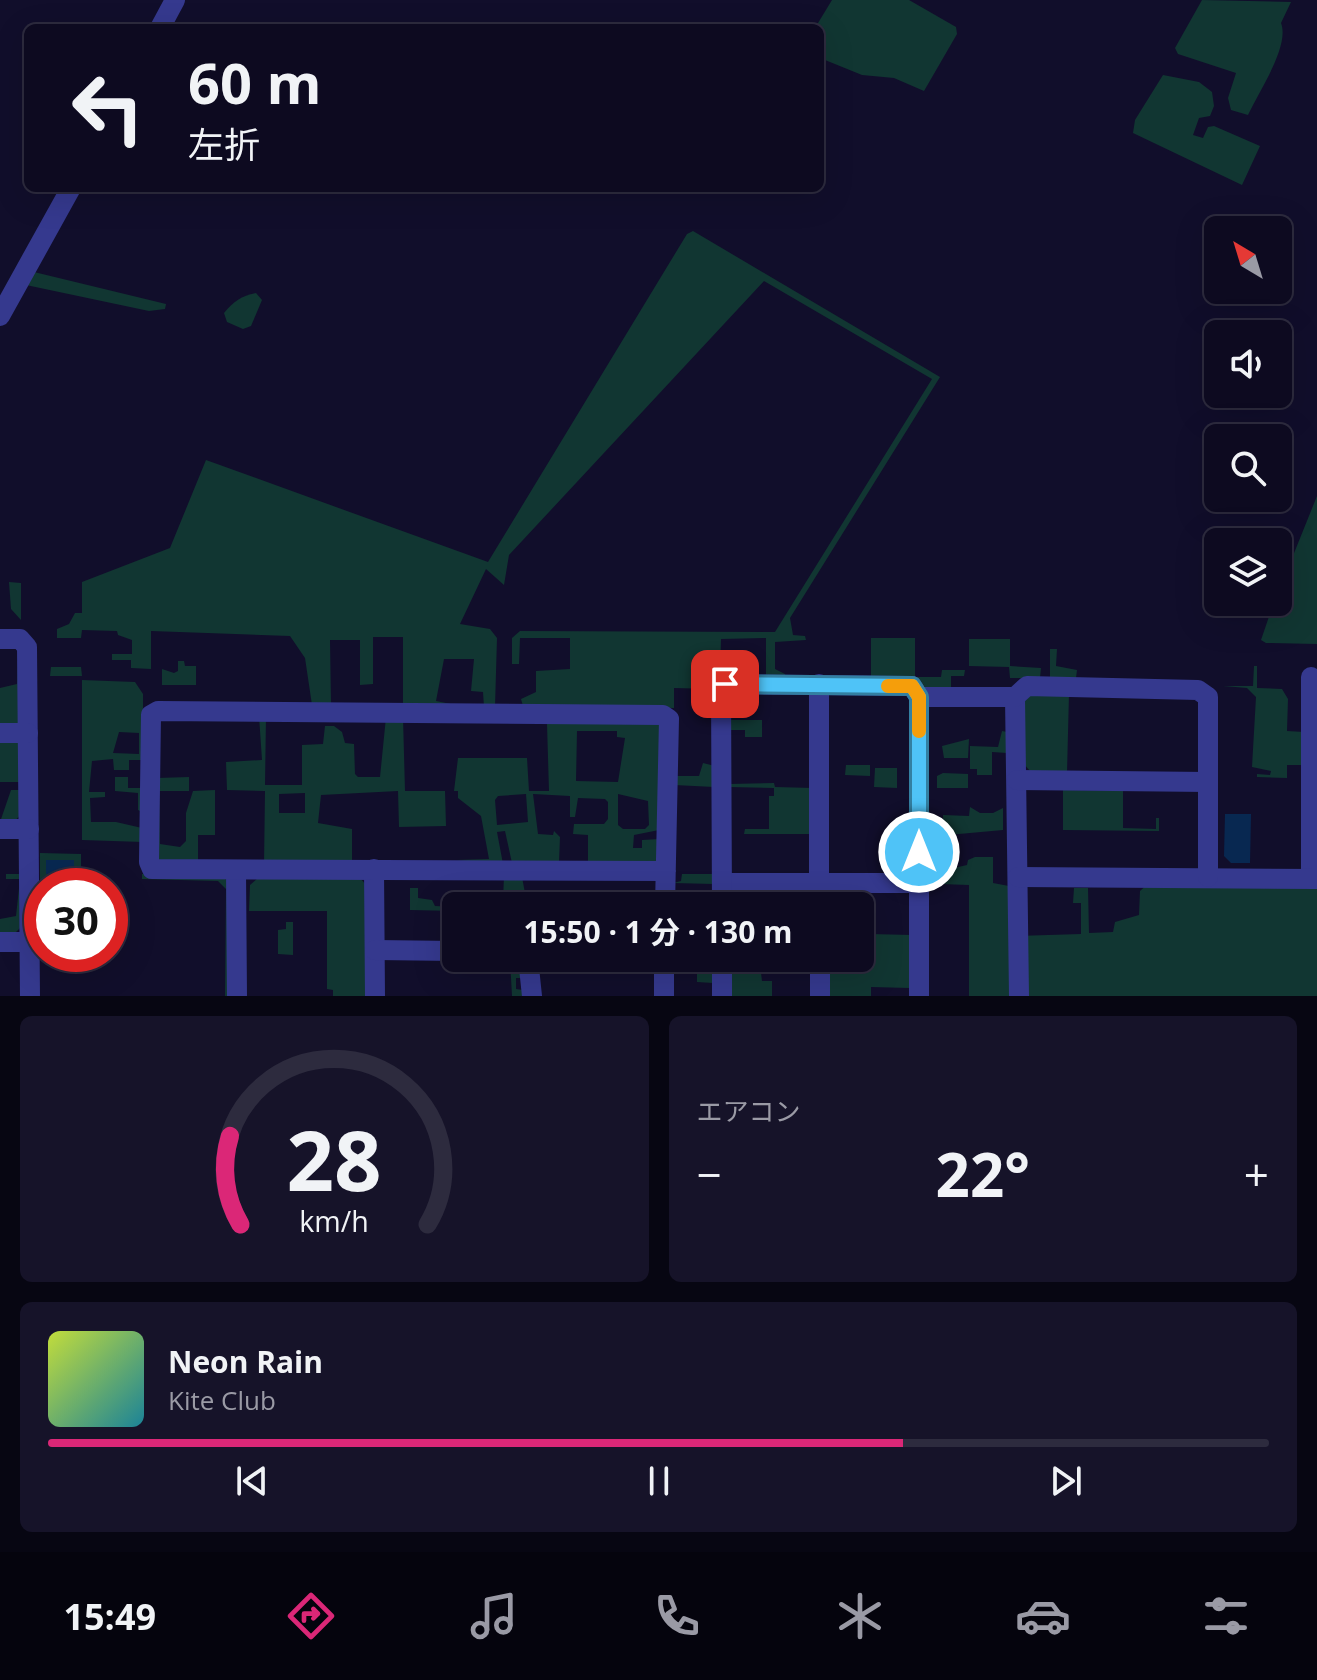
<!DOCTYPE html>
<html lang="ja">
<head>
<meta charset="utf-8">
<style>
  :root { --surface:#0d0a20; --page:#161329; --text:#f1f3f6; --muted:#9a9aa5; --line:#2d2b3e; --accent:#db2777 }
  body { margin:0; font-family:"Open Sans","Noto Sans JP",sans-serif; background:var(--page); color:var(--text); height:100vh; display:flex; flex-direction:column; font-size:30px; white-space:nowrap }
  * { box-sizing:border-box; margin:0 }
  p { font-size:26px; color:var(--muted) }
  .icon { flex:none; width:44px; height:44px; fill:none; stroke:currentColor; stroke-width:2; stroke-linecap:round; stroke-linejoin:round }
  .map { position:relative; height:996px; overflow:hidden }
  .side { display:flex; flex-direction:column; gap:20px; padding:20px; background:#070612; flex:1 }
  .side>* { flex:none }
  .hud { position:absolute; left:24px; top:24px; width:800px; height:168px; border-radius:12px; box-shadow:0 8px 32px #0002,0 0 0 2px var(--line); background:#0d0a20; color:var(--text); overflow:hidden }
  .needle { width:52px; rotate:322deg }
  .fabs { position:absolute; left:1204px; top:216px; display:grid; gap:16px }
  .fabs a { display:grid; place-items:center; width:88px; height:88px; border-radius:12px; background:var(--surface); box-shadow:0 8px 32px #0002,0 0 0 2px var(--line); font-size:40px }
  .speed { position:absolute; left:24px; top:868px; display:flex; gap:16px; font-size:40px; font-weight:700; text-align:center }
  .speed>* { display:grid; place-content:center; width:104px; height:104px; border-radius:50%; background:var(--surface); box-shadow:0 8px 32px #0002,0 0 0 2px var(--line); line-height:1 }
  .speed .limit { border:12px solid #d22; background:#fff; color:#111 }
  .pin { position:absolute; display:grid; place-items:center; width:68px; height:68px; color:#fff; margin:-34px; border-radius:16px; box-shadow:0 4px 12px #0006 }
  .me { position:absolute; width:88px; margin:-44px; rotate:0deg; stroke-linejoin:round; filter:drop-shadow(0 0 6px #0008) }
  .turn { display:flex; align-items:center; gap:28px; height:168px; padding:0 32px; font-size:36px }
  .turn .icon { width:104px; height:104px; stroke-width:2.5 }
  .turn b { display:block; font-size:56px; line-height:68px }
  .big { font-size:60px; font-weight:700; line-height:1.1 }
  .side .tile { flex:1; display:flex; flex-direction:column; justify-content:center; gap:12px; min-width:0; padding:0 28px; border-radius:12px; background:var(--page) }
  .side .dial { align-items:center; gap:0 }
  .dial svg { height:208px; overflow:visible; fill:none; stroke:var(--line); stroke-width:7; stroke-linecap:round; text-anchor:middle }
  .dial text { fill:var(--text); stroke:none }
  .song { display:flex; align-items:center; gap:24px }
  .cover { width:96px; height:96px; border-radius:12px; background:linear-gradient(135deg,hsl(70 70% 55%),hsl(190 70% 35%)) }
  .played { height:8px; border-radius:4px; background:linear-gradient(90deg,var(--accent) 70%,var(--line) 70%) }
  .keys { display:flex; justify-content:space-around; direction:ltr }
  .heat { display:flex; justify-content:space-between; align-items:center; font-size:44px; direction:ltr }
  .side .tiles { flex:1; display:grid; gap:20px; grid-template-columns:1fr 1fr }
  .tile:last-child { grid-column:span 2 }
  .trip { position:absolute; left:442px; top:892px; width:432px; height:80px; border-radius:12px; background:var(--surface); box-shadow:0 8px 32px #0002,0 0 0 2px var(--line); font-weight:700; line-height:80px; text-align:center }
  .tab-bar { display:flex; height:128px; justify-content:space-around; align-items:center; background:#05040d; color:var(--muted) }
  .tab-bar .icon { width:56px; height:56px }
  .tab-bar .current { color:var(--accent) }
  .tab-bar b { font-size:36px; color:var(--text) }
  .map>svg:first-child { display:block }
  .green { fill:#113632; fill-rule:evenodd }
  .water { fill:#082851 }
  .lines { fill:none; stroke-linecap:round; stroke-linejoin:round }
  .minor { stroke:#35398e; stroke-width:20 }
  .route-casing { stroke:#337fa1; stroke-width:20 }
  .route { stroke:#4fc3f7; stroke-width:14 }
  .slow { stroke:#f59e0b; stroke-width:14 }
</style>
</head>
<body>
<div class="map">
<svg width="1317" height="996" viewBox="0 0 1317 996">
  <rect width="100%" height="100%" fill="#110e2b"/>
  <!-- green -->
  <g class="green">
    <polygon points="832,0 909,0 956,27 957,34 924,91 894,78 862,75 825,60 820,67 820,28 815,28"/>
    <path d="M 1202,0 L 1291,2 L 1281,23 C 1290,46 1259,91 1248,115 L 1231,110 L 1228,98 L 1236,73 L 1178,54 L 1175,48 Z"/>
    <polygon points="1163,75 1199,82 1212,92 1214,106 1210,116 1199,118 1193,135 1203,138 1208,127 1214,126 1260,146 1242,185 1133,133 1135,120"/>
    <polygon points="693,231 940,377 790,618 793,635 805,636 806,640 775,642 775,669 785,674 785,678 766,678 766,638 721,639 720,679 714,689 674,688 674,708 523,706 521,699 536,692 536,671 570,669 570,638 520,638 519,664 512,664 512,638 520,631 775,632 932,379 764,281 509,555 504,585 486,569 460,624 490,629 497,638 495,707 484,707 483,692 471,691 474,659 444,659 436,701 456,705 403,707 403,637 373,637 373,684 360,685 360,640 330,640 331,705 312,705 305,658 290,636 151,631 151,669 131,668 131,660 112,660 112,654 132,654 132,640 118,635 117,631 82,630 81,638 57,638 57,629 69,624 75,613 82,613 82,582 170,548 206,460 488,562 687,234"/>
    <polygon points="34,272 166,304 165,309 149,311 26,285"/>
    <path d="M 256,293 L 262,300 L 251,326 L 243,329 L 227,322 L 224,313 C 234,301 241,296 256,293 Z"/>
    <polygon points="1317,496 1317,644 1266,643 1261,640 1274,602 1278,602 1278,593"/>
    <polygon points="9,582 21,583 21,620 11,609"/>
    <polygon points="871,638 915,638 915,677 941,677 942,670 965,670 964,676 951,676 951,690 926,688 921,683 871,680"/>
    <polygon points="969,639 1010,639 1010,666 1041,668 1040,678 1010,678 1009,667 969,666"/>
    <polygon points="1050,649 1057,649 1056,666 1077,670 1076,678 1050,677"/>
    <polygon points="18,658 22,723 0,729 0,688 17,684"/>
    <polygon points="178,661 184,661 185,666 196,666 196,685 162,685 162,669 174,673 178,671"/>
    <polygon points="1254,666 1257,666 1257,688 1282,689 1288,699 1287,731 1304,732 1304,765 1287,765 1287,778 1257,777 1257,774 1270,775 1271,771 1252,767 1256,697 1247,688 1223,686 1253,686"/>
    <polygon points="51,667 81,667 82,676 50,676"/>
    <path d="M 82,680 L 135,682 L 143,694 L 143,760 L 129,760 L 129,770 L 114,770 L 113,759 L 92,761 L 89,792 L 105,792 L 105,797 L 90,798 L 91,822 L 116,822 L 142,828 L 143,842 L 82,840 ZM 119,732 L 139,733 L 139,754 L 113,753 Z"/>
    <polygon points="1032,694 1069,694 1067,773 1031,772 1023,763 1023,703"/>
    <path d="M 259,716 L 266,717 L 265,785 L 302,785 L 302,745 L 323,744 L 325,726 L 334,726 L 342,732 L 345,743 L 354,744 L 355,774 L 358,777 L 380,777 L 386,717 L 403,717 L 405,791 L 445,791 L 446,826 L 399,827 L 398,791 L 321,795 L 318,823 L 352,829 L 352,864 L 264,865 L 265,791 L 227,790 L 226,762 L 262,760 ZM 305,793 L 305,813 L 279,813 L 279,794 Z"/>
    <polygon points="730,720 762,720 762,737 745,737 745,730 730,730"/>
    <path d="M 547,724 L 669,724 L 659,830 L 634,835 L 633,848 L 642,848 L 642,840 L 660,839 L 660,857 L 654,864 L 588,864 L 588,835 L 573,834 L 574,824 L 604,824 L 608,819 L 608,802 L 605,799 L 578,798 L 575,817 L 570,817 L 570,796 L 533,794 L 538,834 L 553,835 L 554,831 L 560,837 L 559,863 L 512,863 L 505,831 L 497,832 L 503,864 L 456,860 L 489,859 L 481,816 L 458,798 L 458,791 L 454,791 L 458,758 L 527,758 L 529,791 L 549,791 ZM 577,731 L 617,731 L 617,737 L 625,738 L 618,782 L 576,781 ZM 526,794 L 528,822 L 497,825 L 495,800 L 498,796 ZM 618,794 L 648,801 L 649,825 L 645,829 L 623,829 L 618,825 Z"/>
    <polygon points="1002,731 1007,732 1007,753 992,752 992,775 977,775 977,769 970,769 970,746 998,747"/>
    <polygon points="0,737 22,743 22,782 0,782"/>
    <polygon points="969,739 968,758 944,758 942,746"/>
    <polygon points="703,763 715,766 714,787 674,785 673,776 699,776"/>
    <polygon points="846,765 870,765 870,776 845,775"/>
    <polygon points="875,768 897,768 897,788 874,787"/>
    <polygon points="943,773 968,774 968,788 937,788 937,776"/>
    <polygon points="115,777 128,777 128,788 143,788 142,812 138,810 138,793 115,791"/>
    <polygon points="189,777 189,791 159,791 160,844 180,847 186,841 186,813 193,791 215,790 215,835 198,835 198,862 159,861 154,783 157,778"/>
    <polygon points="774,783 775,787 813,788 813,834 744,834 745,829 769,829 769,796 774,796 774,788 729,787 729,784"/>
    <polygon points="11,790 22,790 23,812 14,822 0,822"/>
    <polygon points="1063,790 1123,791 1123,828 1156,829 1156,818 1159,818 1159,831 1063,830"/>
    <polygon points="970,807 980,813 993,813 1003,808 1003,830 948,835 947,830 943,830 943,815 969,816"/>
    <polygon points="895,837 912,837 912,874 896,877"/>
    <polygon points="40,853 81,854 81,886 78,880 40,880"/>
    <polygon points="975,857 993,857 993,883 1009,886 1012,936 1081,934 1081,903 1073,903 1074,888 1088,888 1089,933 1113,932 1115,922 1139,915 1140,891 1151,881 1317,881 1317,996 969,996 969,885 940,884 945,870 967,865 968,860"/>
    <polygon points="6,874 22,874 21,927 15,933 0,932 0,919 16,916 20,879 6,879"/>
    <polygon points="142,874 222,876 232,885 231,996 225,996 226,889 218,881 142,879"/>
    <polygon points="682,874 712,874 714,884 673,883 681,881"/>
    <polygon points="504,876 522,877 527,904 533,906 476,906 476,903 503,900"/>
    <polygon points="359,877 368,887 370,996 333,996 333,990 327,989 327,911 249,911 250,885 258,878"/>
    <polygon points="410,888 418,888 418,898 432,900 435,906 456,907 456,911 410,910"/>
    <polygon points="286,922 293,922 293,955 278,954 278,930 286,929"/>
    <path d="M 860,931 L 869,931 L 870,934 L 912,935 L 909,988 L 871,987 L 871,996 L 826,996 L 824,965 C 836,958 854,964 869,960 L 870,937 L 860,936 Z"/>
    <polygon points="697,958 715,958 713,983 697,982"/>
    <polygon points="510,960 520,961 521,978 516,978 516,989 523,990 524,996 512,996"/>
    <polygon points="732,960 736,965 760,965 762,981 772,981 772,996 728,996"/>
  </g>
  <!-- water -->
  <g class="water">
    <polygon points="1225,814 1251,814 1250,863 1231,863 1224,856"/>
    <polygon points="46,860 74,860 74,875 46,874"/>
  </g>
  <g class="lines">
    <!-- minor -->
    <g class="minor">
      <polyline points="160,28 175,0"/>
      <polyline points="0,316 71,188"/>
      <polyline points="0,639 20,639 27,647 30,996"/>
      <polyline points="1311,677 1311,879"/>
      <polyline points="819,684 819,906"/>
      <polyline points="919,697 919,996"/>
      <polyline points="1015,697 1019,996"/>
      <polyline points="0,733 28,733"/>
      <polyline points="1017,780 1208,782"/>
      <polyline points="0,829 29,829"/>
      <polyline points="374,869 375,996"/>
      <polyline points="236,870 237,996"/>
      <polyline points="1018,877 1317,879"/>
      <polyline points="722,883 919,883"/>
      <polyline points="665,906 669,719 663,715 158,711 151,715 149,862 152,869 666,871"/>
      <polyline points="722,906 721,689 725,684 912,686 919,697 1015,697 1027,686 1198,690 1208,697 1208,877"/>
      <polyline points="0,942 30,942"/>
      <polyline points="375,950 456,951"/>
      <polyline points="528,958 532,996"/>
      <polyline points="722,958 722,996"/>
      <polyline points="820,958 820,996"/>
      <polyline points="664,996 664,958"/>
    </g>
  </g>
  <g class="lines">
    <defs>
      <polyline id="route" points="725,684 912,686 919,697 919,852"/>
    </defs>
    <!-- route casing -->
    <use href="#route" class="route-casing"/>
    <!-- route -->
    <use href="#route" class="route"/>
    <!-- slow -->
    <polyline class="slow" points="888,686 912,686 919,697 919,731"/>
  </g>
</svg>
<div class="fabs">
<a><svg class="needle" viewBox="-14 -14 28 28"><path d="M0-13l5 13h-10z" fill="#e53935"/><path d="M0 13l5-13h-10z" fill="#9a9aa5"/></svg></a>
<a><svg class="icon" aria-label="sound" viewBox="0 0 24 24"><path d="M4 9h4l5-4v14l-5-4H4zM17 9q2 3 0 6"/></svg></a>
<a><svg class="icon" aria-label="search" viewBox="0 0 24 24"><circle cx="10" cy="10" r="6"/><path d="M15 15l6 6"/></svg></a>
<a><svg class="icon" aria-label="layers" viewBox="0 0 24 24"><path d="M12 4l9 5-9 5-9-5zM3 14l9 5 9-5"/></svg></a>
</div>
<div class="speed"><div class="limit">30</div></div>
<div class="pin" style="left:725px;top:684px;background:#d93025"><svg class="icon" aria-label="arrive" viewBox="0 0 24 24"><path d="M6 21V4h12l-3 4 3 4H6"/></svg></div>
<svg class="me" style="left:919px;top:852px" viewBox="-20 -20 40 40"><circle r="17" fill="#4fc3f7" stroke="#fff" stroke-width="3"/><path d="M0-11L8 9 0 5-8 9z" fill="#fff"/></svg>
<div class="trip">15:50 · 1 分 · 130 m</div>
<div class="hud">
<div class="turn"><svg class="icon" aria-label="left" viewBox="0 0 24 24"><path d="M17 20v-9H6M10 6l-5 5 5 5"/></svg><div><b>60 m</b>左折</div></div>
</div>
</div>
<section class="side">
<div class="tiles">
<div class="tile dial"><svg viewBox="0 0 100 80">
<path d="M14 69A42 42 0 1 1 86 69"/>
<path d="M14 69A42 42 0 0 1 10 35" stroke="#db2777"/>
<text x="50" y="56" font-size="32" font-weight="700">28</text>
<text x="50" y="72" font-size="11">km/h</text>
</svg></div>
<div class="tile"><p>エアコン</p>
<div class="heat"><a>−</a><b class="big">22°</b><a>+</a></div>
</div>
<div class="tile">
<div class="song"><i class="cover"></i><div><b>Neon Rain</b><p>Kite Club</p></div></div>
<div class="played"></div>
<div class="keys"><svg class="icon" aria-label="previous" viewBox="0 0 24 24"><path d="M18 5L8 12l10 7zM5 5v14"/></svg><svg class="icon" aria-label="pause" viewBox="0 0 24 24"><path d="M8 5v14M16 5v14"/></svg><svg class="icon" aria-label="next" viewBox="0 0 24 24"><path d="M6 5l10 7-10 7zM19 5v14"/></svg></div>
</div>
</div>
</section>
<nav class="tab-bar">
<b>15:49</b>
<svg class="icon current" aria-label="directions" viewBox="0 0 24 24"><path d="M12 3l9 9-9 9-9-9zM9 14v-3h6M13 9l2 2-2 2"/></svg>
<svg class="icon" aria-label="music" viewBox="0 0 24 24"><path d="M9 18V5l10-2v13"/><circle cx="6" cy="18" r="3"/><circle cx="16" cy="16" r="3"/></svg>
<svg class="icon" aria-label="phone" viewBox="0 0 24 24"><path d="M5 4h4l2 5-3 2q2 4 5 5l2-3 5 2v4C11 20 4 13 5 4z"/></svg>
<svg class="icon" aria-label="climate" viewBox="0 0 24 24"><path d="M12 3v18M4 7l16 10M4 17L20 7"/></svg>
<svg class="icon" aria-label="car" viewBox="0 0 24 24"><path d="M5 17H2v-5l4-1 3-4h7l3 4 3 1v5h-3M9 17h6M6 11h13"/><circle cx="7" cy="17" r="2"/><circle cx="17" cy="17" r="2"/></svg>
<svg class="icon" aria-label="filters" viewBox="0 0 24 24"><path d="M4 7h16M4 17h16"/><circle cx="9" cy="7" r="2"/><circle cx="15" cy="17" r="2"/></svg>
</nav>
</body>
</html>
